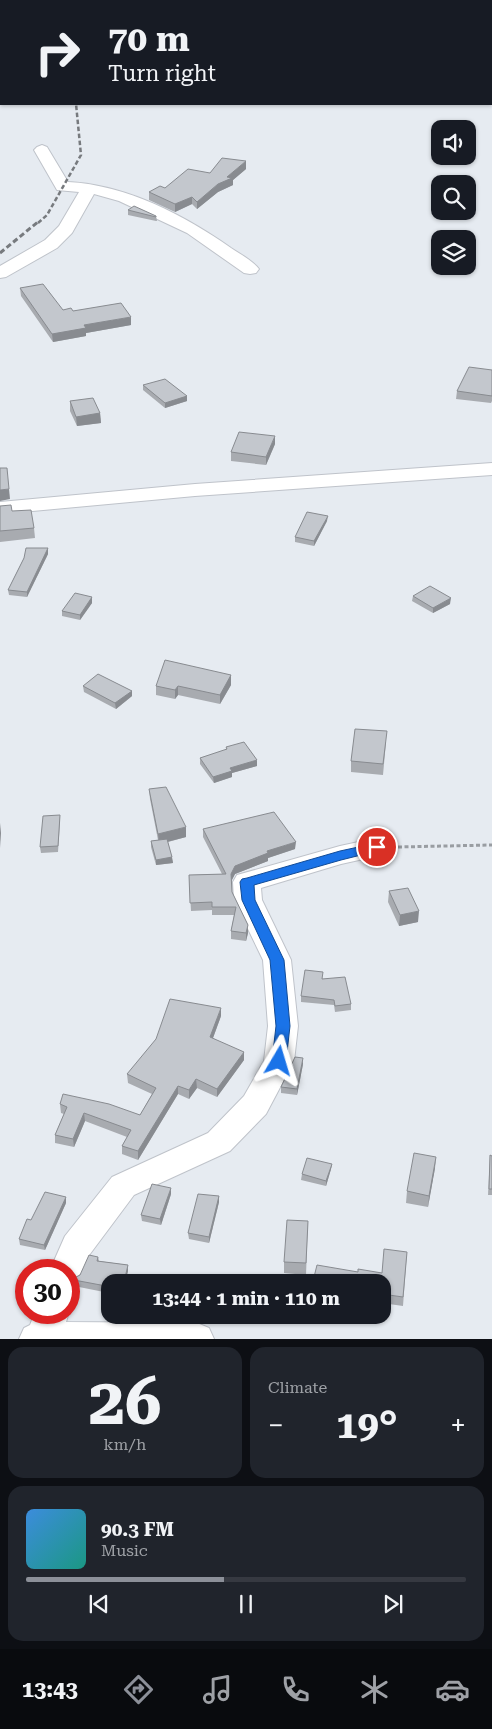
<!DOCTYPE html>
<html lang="en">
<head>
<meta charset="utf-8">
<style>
  :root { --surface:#171b24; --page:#20242c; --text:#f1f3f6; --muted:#9ea1a6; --line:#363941; --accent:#8c9099 }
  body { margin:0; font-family:"Roboto Serif",serif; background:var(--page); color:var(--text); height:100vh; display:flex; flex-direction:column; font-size:19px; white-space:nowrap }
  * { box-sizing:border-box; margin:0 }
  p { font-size:16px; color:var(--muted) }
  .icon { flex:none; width:28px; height:28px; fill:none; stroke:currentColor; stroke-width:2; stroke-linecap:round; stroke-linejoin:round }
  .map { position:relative; height:1339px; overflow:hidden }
  .side { display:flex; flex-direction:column; gap:8px; padding:8px; background:#0d0f14; flex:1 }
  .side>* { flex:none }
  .guide { position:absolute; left:0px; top:0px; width:492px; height:105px; box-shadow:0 1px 4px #0004; background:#171b24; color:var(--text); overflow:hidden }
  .controls { position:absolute; left:431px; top:120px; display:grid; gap:10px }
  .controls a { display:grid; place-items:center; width:45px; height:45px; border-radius:10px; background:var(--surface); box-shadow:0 1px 4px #0004; font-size:25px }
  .speed { position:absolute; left:15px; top:1259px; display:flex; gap:10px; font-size:25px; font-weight:700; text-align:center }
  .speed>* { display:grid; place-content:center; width:65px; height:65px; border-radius:50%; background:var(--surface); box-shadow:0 1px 4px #0004; line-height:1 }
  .speed .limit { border:8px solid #d22; background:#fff; color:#111 }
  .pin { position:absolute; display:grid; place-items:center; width:42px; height:42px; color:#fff; margin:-21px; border:2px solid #fff; border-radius:50%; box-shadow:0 1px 5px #0007 }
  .me { position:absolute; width:55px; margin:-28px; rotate:7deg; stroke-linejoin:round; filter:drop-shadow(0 0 4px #0008) }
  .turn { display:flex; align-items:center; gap:18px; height:105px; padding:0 25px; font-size:22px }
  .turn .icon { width:65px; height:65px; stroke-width:2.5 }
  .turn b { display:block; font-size:35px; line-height:42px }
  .big { font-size:38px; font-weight:700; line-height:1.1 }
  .side .widget { flex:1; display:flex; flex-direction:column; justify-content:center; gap:8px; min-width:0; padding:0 18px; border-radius:15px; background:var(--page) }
  .side .dial { align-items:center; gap:0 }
  .dial b { font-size:65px; line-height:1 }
  .song { display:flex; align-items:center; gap:15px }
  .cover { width:60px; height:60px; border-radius:8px; background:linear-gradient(135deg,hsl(210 70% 55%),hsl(170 70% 35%)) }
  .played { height:5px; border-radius:2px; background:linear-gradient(90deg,var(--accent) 45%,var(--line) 45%) }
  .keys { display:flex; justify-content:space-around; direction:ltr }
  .heat { display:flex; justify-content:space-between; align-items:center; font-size:28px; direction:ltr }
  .side .tiles { flex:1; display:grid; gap:8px; grid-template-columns:1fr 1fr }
  .widget:last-child { grid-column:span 2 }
  .trip { position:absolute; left:101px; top:1274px; width:290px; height:50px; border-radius:15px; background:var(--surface); box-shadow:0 1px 4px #0004; font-weight:700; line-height:50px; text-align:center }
  .tab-bar { display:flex; height:80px; justify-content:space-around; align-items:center; background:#090b0e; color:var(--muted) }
  .tab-bar .icon { width:35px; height:35px }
  .tab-bar .active { color:var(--accent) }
  .tab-bar b { font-size:22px; color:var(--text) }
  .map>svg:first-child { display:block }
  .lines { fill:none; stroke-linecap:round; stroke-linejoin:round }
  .minor-casing { stroke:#bfc3ca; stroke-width:2 }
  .path { stroke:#999da2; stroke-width:3; stroke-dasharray:4 2.5; stroke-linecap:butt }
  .minor { fill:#fff; fill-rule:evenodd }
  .rail-far1 { stroke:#777a7e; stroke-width:2.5; stroke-dasharray:4.5 2.5; stroke-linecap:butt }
  .rail { stroke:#777a7e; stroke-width:3; stroke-dasharray:5.5 3; stroke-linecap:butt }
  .wall { fill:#a8abb0 }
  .shaded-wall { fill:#888b90 }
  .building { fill:#c3c7cd; stroke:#888b90 }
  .route { fill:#1a73e8; stroke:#114b97 }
</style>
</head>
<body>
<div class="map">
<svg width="492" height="1339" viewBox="0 0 492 1339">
  <rect width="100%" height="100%" fill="#e6ebf1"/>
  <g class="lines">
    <defs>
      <g id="minor">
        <path d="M 42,145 L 47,147 L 68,182 C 127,185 184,215 231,248 C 240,254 252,260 259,269 L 256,273 L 250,274 L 244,273 L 187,233 L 119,201 L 94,194 L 72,233 L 57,248 L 6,277 L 0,278 L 0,266 L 45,240 L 59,226 L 79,192 L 57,190 L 34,150 L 37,147 Z"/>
        <polygon points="492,463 492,475 195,496 0,514 0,502 195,484"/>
        <polygon points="377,838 386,840 390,847 386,854 341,864 261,888 262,900 291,960 298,1026 294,1061 266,1114 230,1151 134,1195 90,1254 79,1280 69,1284 69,1270 50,1270 65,1236 112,1177 208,1133 244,1096 264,1061 268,1026 263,960 234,900 233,882 237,875 340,846"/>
        <polygon points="69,1311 69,1312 66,1322 197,1323 209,1328 214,1339 19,1339 24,1328 30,1325 35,1312"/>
      </g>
    </defs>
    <!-- minor casing -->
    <use href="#minor" class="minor-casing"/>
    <!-- path -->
    <polyline class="path" points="398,847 492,845"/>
    <!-- minor -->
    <use href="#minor" class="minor"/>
    <!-- rail-far1 -->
    <polyline class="rail-far1" points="38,223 47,215 81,155 76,104"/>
    <!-- rail -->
    <polyline class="rail" points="0,253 39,221"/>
  </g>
  <!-- wall -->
  <g class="wall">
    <polygon points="246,169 233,180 233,185 218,192 197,209 192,204 175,212 149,200 149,192 165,188 210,173"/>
    <polygon points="128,210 156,216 157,221 156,221 128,215"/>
    <polygon points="20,288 63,310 73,311 131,325 86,333 86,336 53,342 21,296"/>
    <polygon points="492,370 492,401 491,403 456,399 457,391"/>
    <polygon points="143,385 187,396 187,401 165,408 143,390"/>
    <polygon points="70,401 100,413 101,423 77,426 70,411"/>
    <polygon points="275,444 266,465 231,461 231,452"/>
    <polygon points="0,506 12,511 34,528 35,538 0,542"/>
    <polygon points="327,521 314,546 295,542 295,537"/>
    <polygon points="48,548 48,554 27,597 9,595 8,590 24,558"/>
    <polygon points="413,596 450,604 433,613 412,601"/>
    <polygon points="92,597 92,603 80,620 62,616 62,611"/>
    <polygon points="231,675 231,685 220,704 178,695 175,699 156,695 156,686"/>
    <polygon points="83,686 132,691 132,696 116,709 84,692"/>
    <polygon points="386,742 383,775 351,772 351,761"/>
    <polygon points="226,747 257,766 232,773 232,777 214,783 200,764 200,758 226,750"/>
    <polygon points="149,789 186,837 168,842 173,863 156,865 151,847 151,841 158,840 150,799"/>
    <polygon points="60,815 60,821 58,852 41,853 40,847"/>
    <polygon points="203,829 295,849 268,858 268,861 235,874 231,881 232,892 248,925 248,933 246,941 231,939 231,931 234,915 212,915 212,910 191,911 189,875 222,874 203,837"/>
    <polygon points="389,891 418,922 399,926 388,902"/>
    <polygon points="322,979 351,1004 351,1010 335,1012 334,1005 301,1002 301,996"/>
    <polygon points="221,1016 213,1038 244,1060 217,1097 197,1088 189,1099 178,1094 138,1160 122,1154 122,1146 127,1137 85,1121 74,1147 55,1143 55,1135 64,1114 61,1113 60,1104 140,1115 152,1094 128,1083 127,1074"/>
    <polygon points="303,1064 297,1095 281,1093 281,1087"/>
    <polygon points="490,1155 492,1156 492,1195 488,1195"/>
    <polygon points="332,1164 331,1169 326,1186 301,1180 302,1174"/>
    <polygon points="435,1168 428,1207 406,1203 407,1191"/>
    <polygon points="171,1194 161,1225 142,1221 141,1215"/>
    <polygon points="219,1196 219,1202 209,1243 189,1239 188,1233"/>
    <polygon points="66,1203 45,1250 20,1245 19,1239 31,1220"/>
    <polygon points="308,1221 306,1275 284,1273 284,1262"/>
    <polygon points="407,1252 403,1306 382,1303 382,1282 313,1282 313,1281 358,1272 382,1273"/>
    <polygon points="98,1257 99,1261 128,1265 128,1271 125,1282 110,1282 110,1304 103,1303 103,1298 104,1292 74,1286 74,1280"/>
    <polygon points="146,1315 208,1315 208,1319 146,1321"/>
  </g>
  <!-- shaded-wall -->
  <g class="shaded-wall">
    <polygon points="246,161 246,169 233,180 233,185 218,192 197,209 197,202"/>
    <polygon points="192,197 192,204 175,212 175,204"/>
    <polygon points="131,317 131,325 86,333 86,336 53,342 52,334 84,325"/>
    <polygon points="187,396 187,401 165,408 165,403"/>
    <polygon points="100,413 101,423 77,426 76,417"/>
    <polygon points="275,436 275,444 266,465 266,457"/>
    <polygon points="9,489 10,499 0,501 0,490"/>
    <polygon points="328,516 327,521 314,546 314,541"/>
    <polygon points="48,548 48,554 27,597 27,592"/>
    <polygon points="92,597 92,603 80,620 80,615"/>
    <polygon points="451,598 450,604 433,613 433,608"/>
    <polygon points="231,675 231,685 220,704 220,695"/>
    <polygon points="178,686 178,695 175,699 175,690"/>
    <polygon points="132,691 132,696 116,709 115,703"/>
    <polygon points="257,760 257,766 232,773 232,777 214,783 213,777 230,768"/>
    <polygon points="0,823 1,833 0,848"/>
    <polygon points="186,827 186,837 159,844 158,834"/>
    <polygon points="296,842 295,849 268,858 268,861 235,874 231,882 231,874 235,866 267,851"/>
    <polygon points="172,857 173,863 156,865 156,860"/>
    <polygon points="419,911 418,922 399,926 400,915"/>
    <polygon points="248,925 248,933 246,941 246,933"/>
    <polygon points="221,1008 221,1016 210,1046 210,1037"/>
    <polygon points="244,1052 244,1060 217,1097 217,1089"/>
    <polygon points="303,1058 303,1064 297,1095 297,1089"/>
    <polygon points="196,1079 197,1088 189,1099 189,1090"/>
    <polygon points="178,1086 178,1094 138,1160 138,1151"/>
    <polygon points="84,1113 85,1121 74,1147 73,1139"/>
    <polygon points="436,1157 435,1168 428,1207 429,1196"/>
    <polygon points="332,1164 331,1169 326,1186 326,1181"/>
    <polygon points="171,1188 171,1194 161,1225 160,1219"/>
    <polygon points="219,1196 219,1202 209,1243 209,1237"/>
    <polygon points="66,1197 66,1203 45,1250 44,1245"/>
    <polygon points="128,1265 128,1271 125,1282 124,1282"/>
  </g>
  <!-- building -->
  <g class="building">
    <polygon points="0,0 22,0 22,1 1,1 1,9 0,9"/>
    <rect x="0" y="42" width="1" height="48"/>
    <polygon points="222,158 246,161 227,177 232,178 218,184 197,202 192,197 175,204 149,192 160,186 165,188 188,169 210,173"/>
    <polygon points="134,206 156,216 156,217 128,210"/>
    <polygon points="43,284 63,310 71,308 73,311 121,303 131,317 84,325 86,328 52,334 20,288"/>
    <polygon points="469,367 492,370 492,396 457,391"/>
    <polygon points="165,379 187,396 165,403 143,385"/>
    <polygon points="93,398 100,413 76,417 70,401"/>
    <polygon points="239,432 275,436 266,457 231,452"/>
    <polygon points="0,468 7,468 9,489 0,490"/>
    <polygon points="11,505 12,511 31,510 34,528 0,531 0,506"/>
    <polygon points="307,512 328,516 314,541 295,537"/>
    <polygon points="26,548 48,548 27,592 8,590 24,558"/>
    <polygon points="430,586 451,598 433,608 413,596"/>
    <polygon points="75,593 92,597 80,615 62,611"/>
    <polygon points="165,660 231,675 220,695 178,686 175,690 156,686"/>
    <polygon points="98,674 132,691 115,703 83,686"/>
    <polygon points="355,729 387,731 383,764 351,761"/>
    <polygon points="244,742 257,760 230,768 232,771 213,777 200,758 227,749 226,747"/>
    <polygon points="166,787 186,827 158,834 149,789"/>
    <polygon points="274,812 296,842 267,851 268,853 235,866 231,874 232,892 248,925 246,933 231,931 236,907 212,907 212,902 190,903 189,875 226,874 203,829"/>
    <polygon points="60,815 58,846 40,847 43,816"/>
    <polygon points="167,839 172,857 156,860 151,841"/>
    <polygon points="408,888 419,911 400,915 389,891"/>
    <polygon points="305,970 323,972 322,979 345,977 351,1004 335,1006 334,1000 301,996"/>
    <polygon points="170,999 221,1008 210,1037 244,1052 217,1089 196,1079 189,1090 178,1086 138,1151 122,1146 131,1130 84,1113 73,1139 55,1135 67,1107 60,1104 63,1094 109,1104 140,1115 156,1088 127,1074 156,1039"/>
    <polygon points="295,1057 303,1058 297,1089 281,1087"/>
    <polygon points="414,1153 436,1157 429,1196 407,1191"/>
    <polygon points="490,1155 492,1156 492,1189 489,1189"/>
    <polygon points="307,1158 332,1164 326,1181 302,1174"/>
    <polygon points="152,1184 171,1188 160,1219 141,1215"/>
    <polygon points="45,1192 66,1197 44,1245 19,1239 27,1219 31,1220"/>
    <polygon points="198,1194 219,1196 209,1237 188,1233"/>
    <polygon points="287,1220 308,1221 306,1263 284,1262"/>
    <polygon points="384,1249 407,1252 403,1297 382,1294 382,1282 324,1282 313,1281 317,1265 358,1272 358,1269 382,1273"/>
    <polygon points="89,1255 98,1257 97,1261 128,1265 124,1282 110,1282 110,1299 103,1298 106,1286 74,1280 74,1278 80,1275"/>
  </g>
  <!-- route -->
  <polygon class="route" points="377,843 381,844 383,847 381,850 341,860 254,885 255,900 284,960 290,1026 286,1061 284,1065 279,1066 274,1065 272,1061 276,1026 270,960 242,900 240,882 242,879 247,878 340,851"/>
</svg>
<div class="controls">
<a><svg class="icon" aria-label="sound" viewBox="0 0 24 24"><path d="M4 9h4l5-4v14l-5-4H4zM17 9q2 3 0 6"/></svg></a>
<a><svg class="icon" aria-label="search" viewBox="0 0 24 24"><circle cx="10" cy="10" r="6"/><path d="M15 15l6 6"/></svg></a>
<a><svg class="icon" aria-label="layers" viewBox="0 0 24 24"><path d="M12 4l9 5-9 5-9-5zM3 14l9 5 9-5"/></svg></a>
</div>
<div class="speed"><div class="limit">30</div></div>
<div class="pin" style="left:377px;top:847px;background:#d93025"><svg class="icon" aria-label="arrive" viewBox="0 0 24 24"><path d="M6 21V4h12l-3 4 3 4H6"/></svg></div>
<svg class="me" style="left:279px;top:1061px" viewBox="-20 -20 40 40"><path d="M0-17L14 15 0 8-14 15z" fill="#1a73e8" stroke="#fff" stroke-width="4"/></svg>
<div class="trip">13:44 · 1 min · 110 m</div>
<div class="guide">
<div class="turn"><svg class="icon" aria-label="right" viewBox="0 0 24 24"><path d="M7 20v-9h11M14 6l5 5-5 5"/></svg><div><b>70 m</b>Turn right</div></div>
</div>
</div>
<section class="side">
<div class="tiles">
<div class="widget dial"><b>26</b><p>km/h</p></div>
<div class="widget"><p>Climate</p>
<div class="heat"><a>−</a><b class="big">19°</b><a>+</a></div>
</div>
<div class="widget">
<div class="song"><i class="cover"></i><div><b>90.3 FM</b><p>Music</p></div></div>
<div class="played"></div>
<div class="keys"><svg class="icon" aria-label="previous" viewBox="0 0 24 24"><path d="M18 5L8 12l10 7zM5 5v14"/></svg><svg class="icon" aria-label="pause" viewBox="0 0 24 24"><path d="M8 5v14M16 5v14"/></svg><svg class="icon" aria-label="next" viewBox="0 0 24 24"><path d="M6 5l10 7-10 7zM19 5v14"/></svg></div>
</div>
</div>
</section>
<nav class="tab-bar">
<b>13:43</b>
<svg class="icon active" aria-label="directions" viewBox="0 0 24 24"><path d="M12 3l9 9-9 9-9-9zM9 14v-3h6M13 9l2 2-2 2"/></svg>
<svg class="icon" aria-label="music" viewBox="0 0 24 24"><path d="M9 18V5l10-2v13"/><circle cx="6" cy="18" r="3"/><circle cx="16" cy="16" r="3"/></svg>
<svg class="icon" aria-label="phone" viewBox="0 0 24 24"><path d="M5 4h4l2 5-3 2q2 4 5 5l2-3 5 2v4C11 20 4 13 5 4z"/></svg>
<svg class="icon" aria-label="climate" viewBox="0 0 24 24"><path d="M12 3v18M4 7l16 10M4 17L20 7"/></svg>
<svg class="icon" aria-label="car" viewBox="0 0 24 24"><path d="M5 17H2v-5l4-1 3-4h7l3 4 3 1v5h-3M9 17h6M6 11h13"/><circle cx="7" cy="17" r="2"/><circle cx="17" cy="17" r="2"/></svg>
</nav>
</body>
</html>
